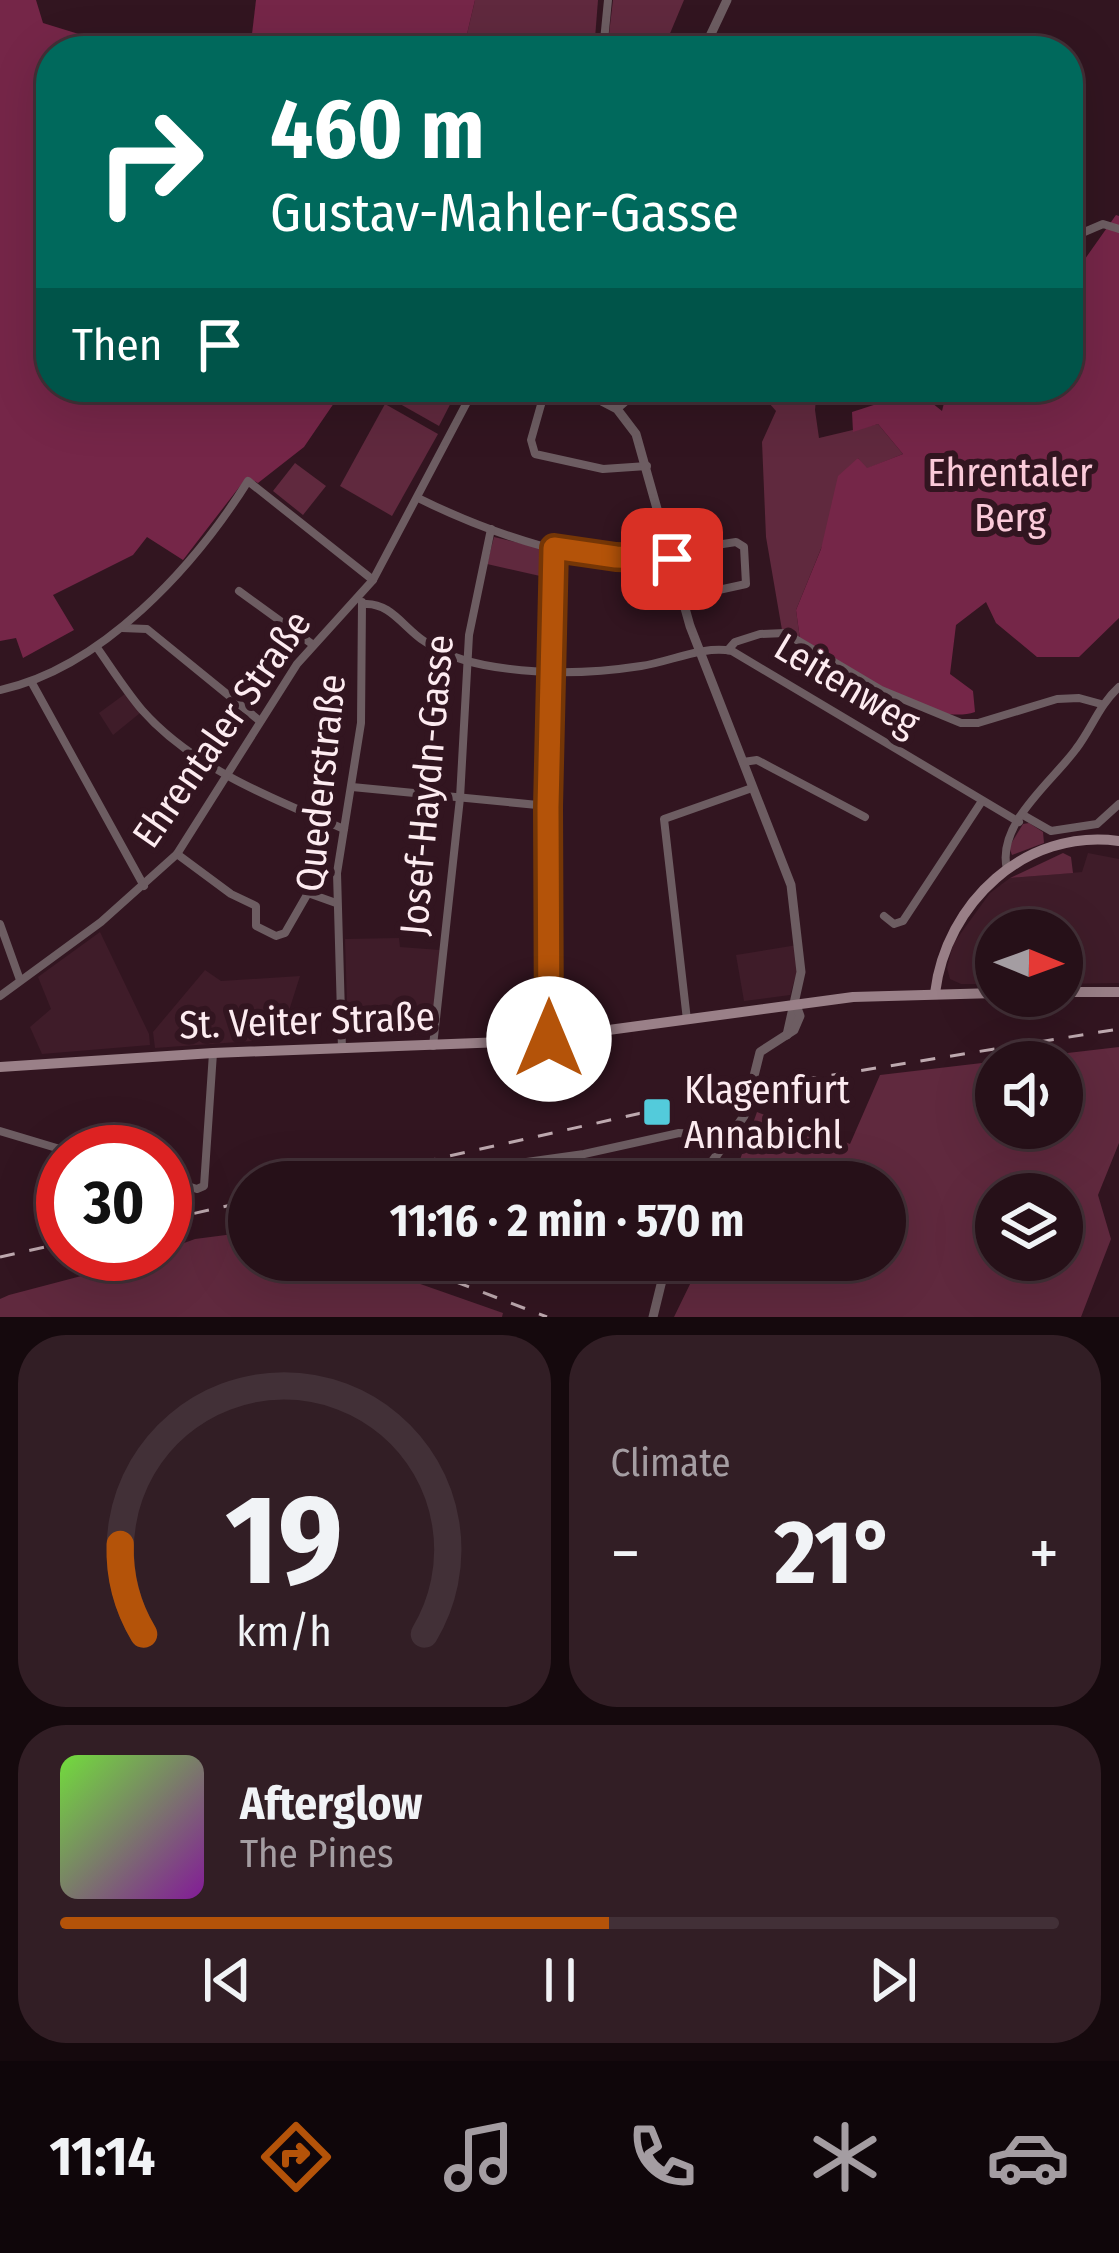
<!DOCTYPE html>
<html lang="en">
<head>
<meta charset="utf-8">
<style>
  :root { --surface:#261018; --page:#321e25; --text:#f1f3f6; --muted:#a49da2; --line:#423037; --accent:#b45309 }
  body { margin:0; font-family:"Fira Sans Condensed",sans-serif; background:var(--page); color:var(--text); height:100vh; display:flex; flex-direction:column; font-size:45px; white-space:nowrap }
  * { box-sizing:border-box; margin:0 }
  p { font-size:39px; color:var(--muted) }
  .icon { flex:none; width:66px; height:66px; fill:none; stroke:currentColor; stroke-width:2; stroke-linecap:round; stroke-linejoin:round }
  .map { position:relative; height:1317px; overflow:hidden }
  .drawer { display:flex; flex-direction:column; gap:18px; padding:18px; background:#15090d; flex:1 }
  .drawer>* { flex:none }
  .guide { position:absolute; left:36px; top:36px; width:1047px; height:366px; border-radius:48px; box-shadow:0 12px 48px #0002,0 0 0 3px var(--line); background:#00695c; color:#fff; overflow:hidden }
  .needle { width:78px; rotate:91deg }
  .controls { position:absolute; left:975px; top:909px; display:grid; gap:24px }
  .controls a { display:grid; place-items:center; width:108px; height:108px; border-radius:50%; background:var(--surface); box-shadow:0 12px 48px #0002,0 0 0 3px var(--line); font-size:60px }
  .speed { position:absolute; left:36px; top:1125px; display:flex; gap:24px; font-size:60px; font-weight:700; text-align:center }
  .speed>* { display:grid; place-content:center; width:156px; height:156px; border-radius:50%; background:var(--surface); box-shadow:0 12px 48px #0002,0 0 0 3px var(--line); line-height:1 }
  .speed .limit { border:18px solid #d22; background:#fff; color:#111 }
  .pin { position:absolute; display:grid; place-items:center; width:102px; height:102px; color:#fff; margin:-51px; border-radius:24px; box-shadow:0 6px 18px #0006 }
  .me { position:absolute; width:132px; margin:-66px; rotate:0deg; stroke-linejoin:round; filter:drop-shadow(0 0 9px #0008) }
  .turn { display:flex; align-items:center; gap:42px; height:252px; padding:0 36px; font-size:54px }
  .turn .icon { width:156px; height:156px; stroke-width:2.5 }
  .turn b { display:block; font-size:84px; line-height:102px }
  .then { display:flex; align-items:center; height:114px; padding:0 36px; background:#0003; gap:24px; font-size:45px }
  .big { font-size:90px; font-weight:700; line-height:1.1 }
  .drawer .widget { flex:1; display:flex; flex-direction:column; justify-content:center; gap:18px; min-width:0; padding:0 42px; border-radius:48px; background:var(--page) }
  .drawer .dial { align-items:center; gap:0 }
  .dial svg { height:312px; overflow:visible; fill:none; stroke:var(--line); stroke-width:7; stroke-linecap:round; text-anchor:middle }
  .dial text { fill:var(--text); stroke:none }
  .song { display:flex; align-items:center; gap:36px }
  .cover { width:144px; height:144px; border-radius:18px; background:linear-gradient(135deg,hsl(100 70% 55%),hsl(290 70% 35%)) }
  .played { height:12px; border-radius:6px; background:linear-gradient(90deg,var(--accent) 55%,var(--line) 55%) }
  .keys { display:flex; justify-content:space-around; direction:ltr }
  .heat { display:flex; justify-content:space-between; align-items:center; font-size:66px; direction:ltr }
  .drawer .tiles { flex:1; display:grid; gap:18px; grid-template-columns:1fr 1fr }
  .widget:last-child { grid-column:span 2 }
  .trip { position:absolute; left:228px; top:1161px; width:678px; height:120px; border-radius:60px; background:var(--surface); box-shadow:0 12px 48px #0002,0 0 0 3px var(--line); font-weight:700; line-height:120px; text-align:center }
  .tab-bar { display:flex; height:192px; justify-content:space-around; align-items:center; background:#0f060a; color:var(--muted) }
  .tab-bar .icon { width:84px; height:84px }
  .tab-bar .on { color:var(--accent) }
  .tab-bar b { font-size:54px; color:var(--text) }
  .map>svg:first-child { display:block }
  .built { fill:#3f1c29 }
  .green { fill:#60293e; fill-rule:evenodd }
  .forest { fill:#752648 }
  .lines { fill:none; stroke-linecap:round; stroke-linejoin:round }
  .minor { stroke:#6d5d62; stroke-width:8 }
  .tertiary { stroke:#6d5d62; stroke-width:9 }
  .secondary { stroke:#9a8088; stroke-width:10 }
  .rail { stroke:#bea9af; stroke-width:3; stroke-dasharray:15 15; stroke-linecap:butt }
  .route-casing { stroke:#753606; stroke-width:30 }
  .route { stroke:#b45309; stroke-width:21 }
  .poi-dot { fill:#53cbdb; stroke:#321520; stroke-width:4.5 }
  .labels { text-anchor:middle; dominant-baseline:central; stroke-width:12; stroke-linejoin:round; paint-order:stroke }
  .park-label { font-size:39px; fill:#fbcad9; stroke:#321520 }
  .street-label { font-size:39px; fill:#fdebf0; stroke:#321520 }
  .poi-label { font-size:39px; fill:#fdebf0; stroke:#321520; text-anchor:start }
</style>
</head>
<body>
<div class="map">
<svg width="1119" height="1317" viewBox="0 0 1119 1317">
  <rect width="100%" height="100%" fill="#321520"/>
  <!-- built -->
  <g class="built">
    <polygon points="125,694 140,713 113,735 99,713"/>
    <polygon points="1088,853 1119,859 1119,983 1062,984 1062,930 996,930 996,984 961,984 950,979 947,968 953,944 990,893 1010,878 1082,872"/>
    <polygon points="100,932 149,1034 150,1045 42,1054 30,1027 51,1009 38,977"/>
    <polygon points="399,938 400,947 440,950 431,1034 348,1035 345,939"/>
    <polygon points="797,945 797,972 790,995 744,1001 736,955"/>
    <polygon points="205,970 221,981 300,976 280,1039 155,1048 153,1032"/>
  </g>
  <!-- green -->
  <g class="green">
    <polygon points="475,0 598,0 594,51 463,51"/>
    <polygon points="613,0 684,0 666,43 684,51 607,51"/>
    <polygon points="370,387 459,387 439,426"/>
    <polygon points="768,387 817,387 815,410 819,438 878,424 903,454 866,469 858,458 796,610 800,639 782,630 766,537 762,442 776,411 763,396"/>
    <polygon points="385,404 438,434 392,516 340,486"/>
    <polygon points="295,463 326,486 303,515 273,491"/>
    <polygon points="494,537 549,550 549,578 487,564"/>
    <polygon points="1029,823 1043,832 1044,843 1012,855 1009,847 1023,824"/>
    <polygon points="1063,853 1071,857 1073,873 1010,878"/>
    <path d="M 1119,1047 L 1119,1143 L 1098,1195 L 1111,1239 L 1081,1317 L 674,1317 L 692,1280 L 693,1268 L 684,1264 L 686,1260 L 885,1260 L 885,1182 L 717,1182 L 720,1176 L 729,1179 L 737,1168 L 757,1112 L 832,1142 L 835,1138 L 850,1144 L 880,1075 ZM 996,1062 L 1062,1062 L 1062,1128 L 996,1128 ZM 996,1194 L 1062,1194 L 1062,1260 L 996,1260 Z"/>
    <polygon points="249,1232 249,1260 352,1260 503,1313 502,1317 0,1317 0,1299 9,1295 165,1254 165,1250 195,1239"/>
  </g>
  <!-- forest -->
  <g class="forest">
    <polygon points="0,0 36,0 43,23 134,51 51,51 51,387 345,387 304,447 258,483 247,477 183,560 147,537 133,555 53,595 74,630 23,658 16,638 0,641"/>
    <polygon points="256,0 475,0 463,51 250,51"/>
    <path d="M 1116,215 L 1119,216 L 1119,618 L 1079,657 L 1037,657 L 996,623 L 986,602 L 956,625 L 950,674 L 973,691 L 975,712 C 926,728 843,664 800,639 L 796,610 L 821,549 L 838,476 L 858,458 L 867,468 L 903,454 L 878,424 L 853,432 L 852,412 L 917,391 L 942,411 L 948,387 L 1068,387 L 1068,283 Z"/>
  </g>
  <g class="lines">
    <!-- minor -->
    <g class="minor">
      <polyline points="603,51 608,0"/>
      <polyline points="1068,151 1072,163 1071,223 1082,233 1103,224 1119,229"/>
      <polyline points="546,387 531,440 535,454 603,469 647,466"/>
      <polyline points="617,409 640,389 719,396 748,387"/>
      <path d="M 418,498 C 489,533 591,570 672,559"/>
      <polyline points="670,552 736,542 744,547 746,584 682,598"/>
      <polyline points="239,591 312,644"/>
      <path d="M 364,604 C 390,602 404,628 424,641 C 443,654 462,661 484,665 C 536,675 589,674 641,666 C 670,662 703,645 732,651 L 1019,822"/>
      <polyline points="122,628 147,629 260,721"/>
      <path d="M 98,649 C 112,669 126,691 142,710 C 193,768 275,800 344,829"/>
      <polyline points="728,650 735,642 760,634 785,633 881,690 961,723 978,723 1057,699 1079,698 1101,704"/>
      <polyline points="32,683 144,886"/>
      <path d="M 0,690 C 102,668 194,567 248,481 L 373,580"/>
      <polyline points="743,762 757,760 865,817"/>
      <polyline points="352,787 548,806"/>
      <polyline points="1023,815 1051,831 1097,824 1119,804"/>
      <polyline points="177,854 231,894 256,906 256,926 276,936 285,933 308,893 336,903"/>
      <path d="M 1007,869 C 996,824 1052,782 1076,749 C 1092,728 1099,705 1119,687"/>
      <polyline points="884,916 894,924 903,921 982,801"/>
      <polyline points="0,924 20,980"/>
      <polyline points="0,996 101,922 177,854 297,664 373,580 475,387"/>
      <polyline points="687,1020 664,819 752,788"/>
      <polyline points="549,1038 548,807 554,548"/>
      <polyline points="433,1046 460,798 469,635 491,529"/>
      <polyline points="342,1049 337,873 361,723 362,602"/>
      <polyline points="0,1131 70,1152"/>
      <polyline points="165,1179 197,1189 204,1186 213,1053"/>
      <polyline points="457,1182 490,1167 584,1154 679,1133 707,1134 723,1147"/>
    </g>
    <!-- tertiary -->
    <g class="tertiary">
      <polyline points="703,51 727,0"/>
      <polyline points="575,387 617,409 636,434 690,626 791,885 801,972 787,1035"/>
      <polyline points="698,1182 744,1116 760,1052 794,1030 800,1016 796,1005"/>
      <polyline points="653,1317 667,1260"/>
    </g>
    <!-- secondary -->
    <g class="secondary">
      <polyline points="1062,992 1119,992"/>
      <path d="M 935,993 C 946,903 1025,828 1119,841"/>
      <polyline points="0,1067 213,1053 527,1041 853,997 996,993"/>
    </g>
    <!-- rail -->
    <g class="rail">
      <polyline points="333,1182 758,1087 1119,1029"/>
      <polyline points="165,1220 249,1201"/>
      <polyline points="0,1257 63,1243"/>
      <polyline points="399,1260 547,1317"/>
    </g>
  </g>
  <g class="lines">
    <defs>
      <polyline id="route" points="549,1039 548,807 554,548 616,557 672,559"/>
    </defs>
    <!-- route casing -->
    <use href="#route" class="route-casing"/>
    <!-- route -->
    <use href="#route" class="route"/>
  </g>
  <!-- markers -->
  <rect class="poi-dot" x="642" y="1097" width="30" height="30" rx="6"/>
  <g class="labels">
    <!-- park labels -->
    <g class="park-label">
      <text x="1010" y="473">Ehrentaler<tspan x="1010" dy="45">Berg</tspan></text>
    </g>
    <!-- street labels -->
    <g class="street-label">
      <text transform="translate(847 685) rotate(31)">Leitenweg</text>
      <text transform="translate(222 729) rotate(-55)">Ehrentaler Straße</text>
      <text transform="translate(321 783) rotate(-84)">Quederstraße</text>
      <text transform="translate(427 785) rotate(-85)">Josef-Haydn-Gasse</text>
      <text transform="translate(307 1021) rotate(-2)">St. Veiter Straße</text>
    </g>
    <!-- poi labels -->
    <g class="poi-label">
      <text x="684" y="1090">Klagenfurt<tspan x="684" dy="45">Annabichl</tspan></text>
    </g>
  </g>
</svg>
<div class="controls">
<a><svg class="needle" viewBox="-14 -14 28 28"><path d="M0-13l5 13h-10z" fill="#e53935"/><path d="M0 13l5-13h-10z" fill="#a49da2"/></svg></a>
<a><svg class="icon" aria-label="sound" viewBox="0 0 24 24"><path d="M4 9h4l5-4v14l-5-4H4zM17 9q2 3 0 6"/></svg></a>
<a><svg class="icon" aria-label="layers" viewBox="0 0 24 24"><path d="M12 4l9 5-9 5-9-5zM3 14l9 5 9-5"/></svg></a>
</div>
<div class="speed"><div class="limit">30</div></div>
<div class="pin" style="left:672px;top:559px;background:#d93025"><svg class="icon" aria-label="arrive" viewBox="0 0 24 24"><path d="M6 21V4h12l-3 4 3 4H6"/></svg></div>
<svg class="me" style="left:549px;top:1039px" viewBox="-20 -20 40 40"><circle r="19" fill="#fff"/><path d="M0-13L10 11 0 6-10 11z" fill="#b45309"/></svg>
<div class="trip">11:16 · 2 min · 570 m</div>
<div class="guide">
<div class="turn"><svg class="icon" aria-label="right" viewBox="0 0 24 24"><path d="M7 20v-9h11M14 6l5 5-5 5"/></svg><div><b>460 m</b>Gustav-Mahler-Gasse</div></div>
<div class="then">Then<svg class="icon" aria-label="arrive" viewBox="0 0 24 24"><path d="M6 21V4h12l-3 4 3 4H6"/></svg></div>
</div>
</div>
<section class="drawer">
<div class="tiles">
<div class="widget dial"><svg viewBox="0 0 100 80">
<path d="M14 69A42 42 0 1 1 86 69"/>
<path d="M14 69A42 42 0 0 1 8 46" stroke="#b45309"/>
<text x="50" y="56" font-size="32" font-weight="700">19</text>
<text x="50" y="72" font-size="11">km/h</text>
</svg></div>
<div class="widget"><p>Climate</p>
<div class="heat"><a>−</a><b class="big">21°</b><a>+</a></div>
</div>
<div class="widget">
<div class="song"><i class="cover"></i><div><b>Afterglow</b><p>The Pines</p></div></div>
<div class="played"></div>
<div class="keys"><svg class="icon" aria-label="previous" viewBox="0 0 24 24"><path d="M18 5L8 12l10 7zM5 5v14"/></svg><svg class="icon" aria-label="pause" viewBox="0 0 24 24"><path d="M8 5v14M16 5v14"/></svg><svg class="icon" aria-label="next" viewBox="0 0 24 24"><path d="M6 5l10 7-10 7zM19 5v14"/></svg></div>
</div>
</div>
</section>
<nav class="tab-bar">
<b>11:14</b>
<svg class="icon on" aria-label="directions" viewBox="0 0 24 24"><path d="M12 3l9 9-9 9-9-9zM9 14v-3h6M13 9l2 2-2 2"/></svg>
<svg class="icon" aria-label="music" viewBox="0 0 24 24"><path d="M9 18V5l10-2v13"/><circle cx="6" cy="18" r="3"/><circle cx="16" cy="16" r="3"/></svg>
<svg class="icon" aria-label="phone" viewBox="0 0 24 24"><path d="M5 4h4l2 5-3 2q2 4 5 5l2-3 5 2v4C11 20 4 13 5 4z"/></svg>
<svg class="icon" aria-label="climate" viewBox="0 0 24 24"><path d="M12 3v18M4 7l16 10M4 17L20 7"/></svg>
<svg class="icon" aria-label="car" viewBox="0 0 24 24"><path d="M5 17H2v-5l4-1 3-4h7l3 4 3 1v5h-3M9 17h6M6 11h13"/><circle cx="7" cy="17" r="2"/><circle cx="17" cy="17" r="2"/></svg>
</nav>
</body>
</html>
